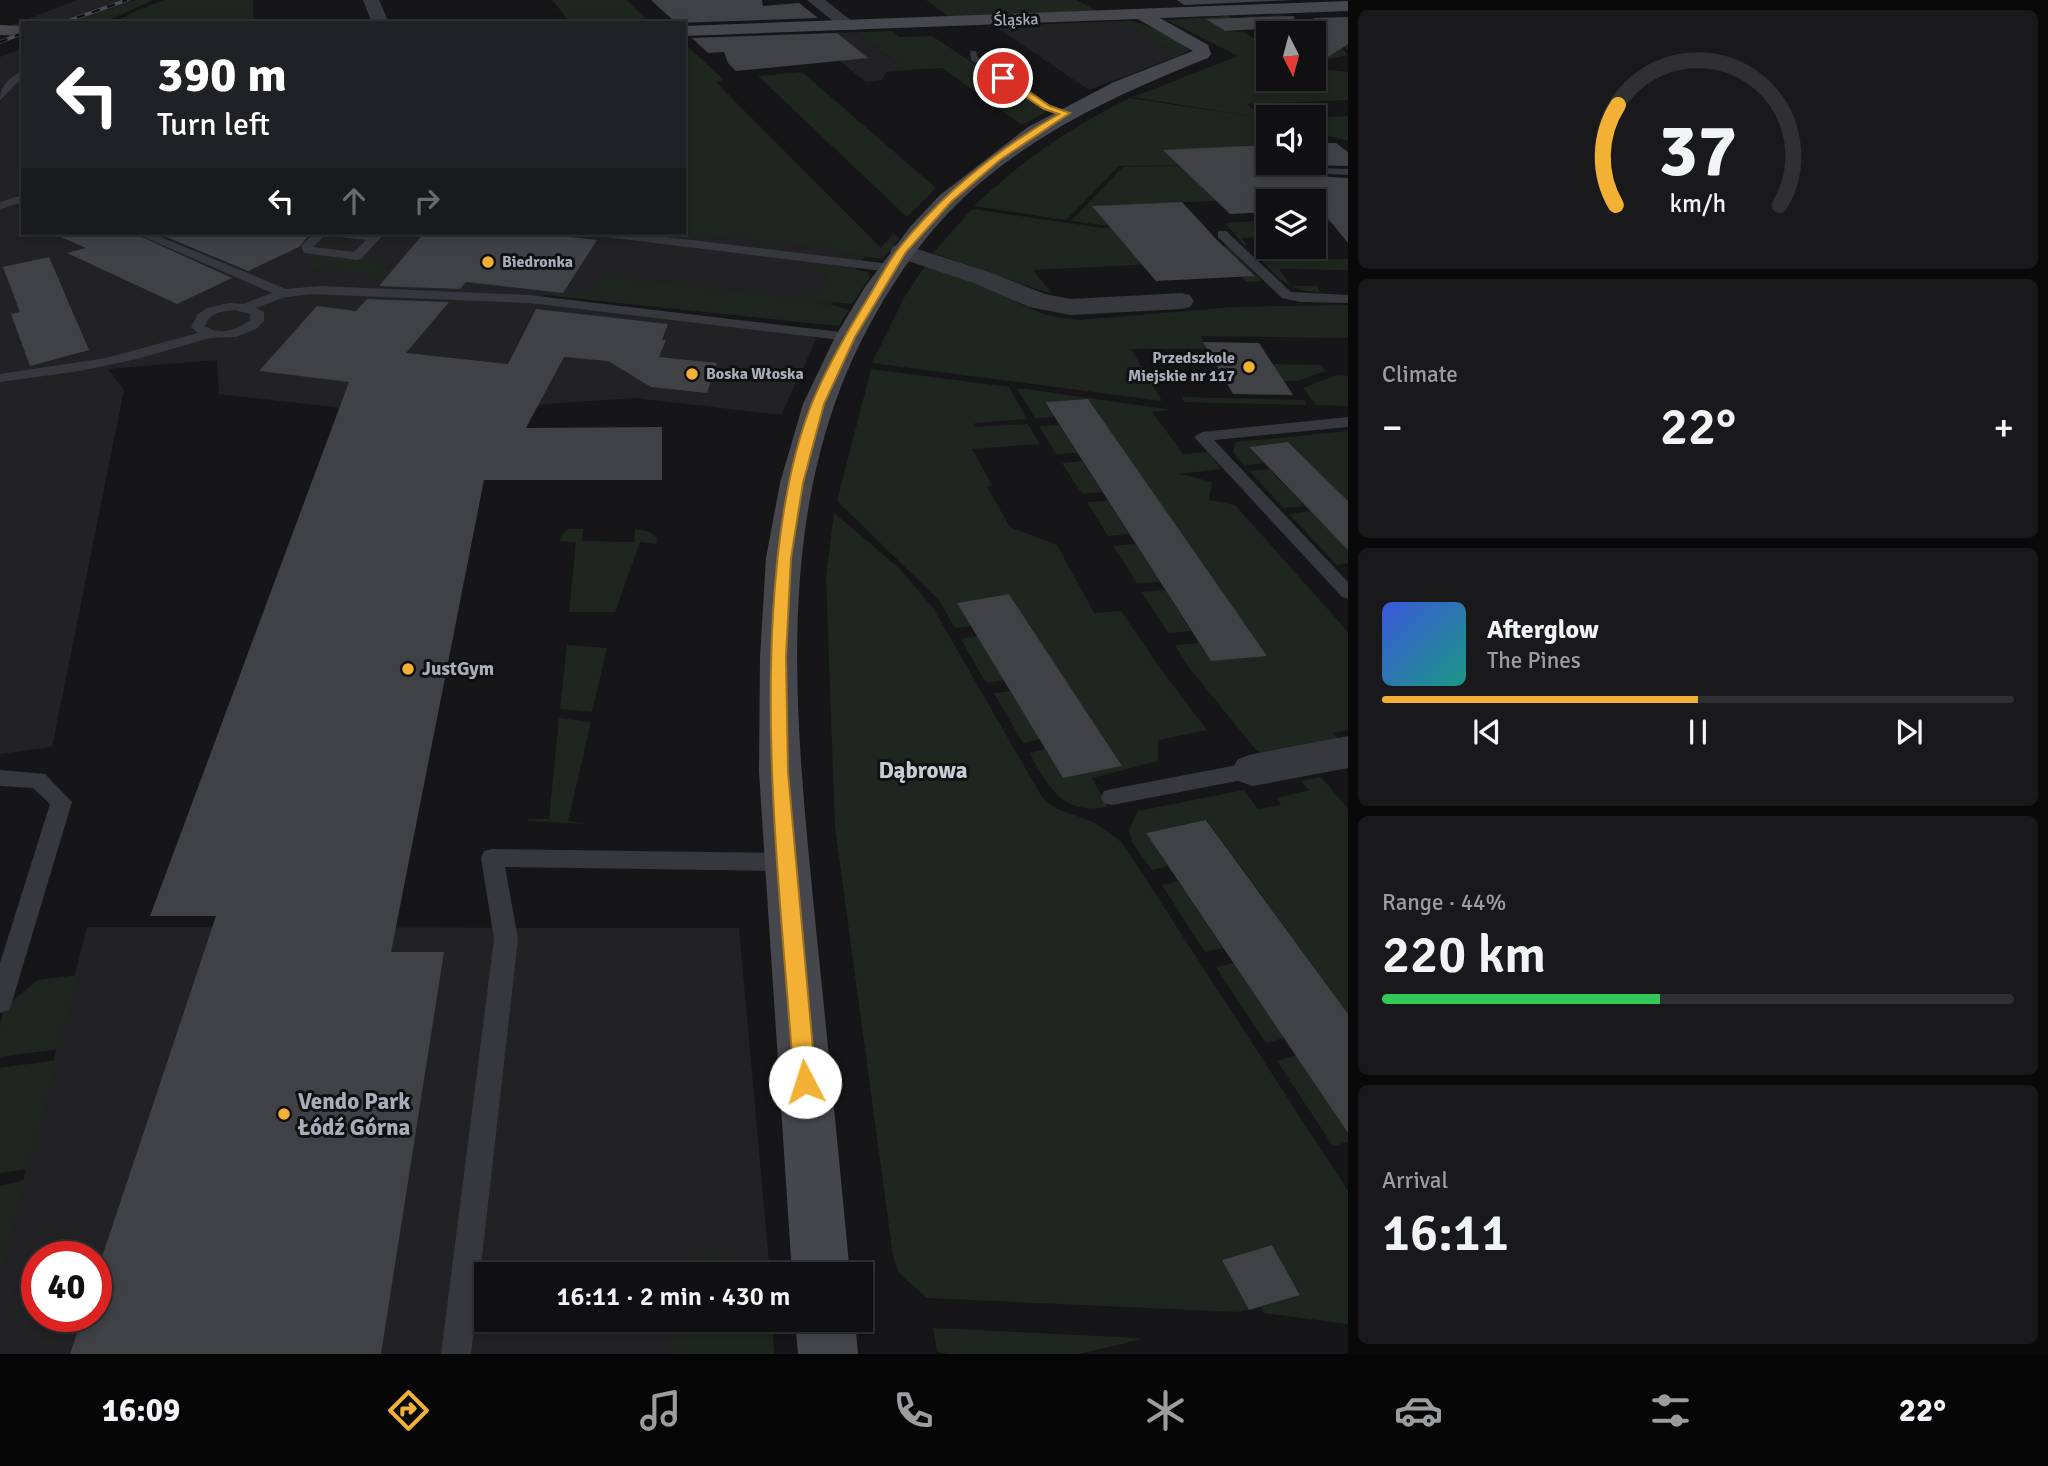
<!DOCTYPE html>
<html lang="en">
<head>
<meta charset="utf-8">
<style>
  :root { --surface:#101012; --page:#19191b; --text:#f1f3f6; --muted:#9c9d9f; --line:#303032; --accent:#f2b134 }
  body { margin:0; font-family:Signika,sans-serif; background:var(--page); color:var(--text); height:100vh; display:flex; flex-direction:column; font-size:26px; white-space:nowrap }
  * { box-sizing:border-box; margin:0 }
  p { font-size:23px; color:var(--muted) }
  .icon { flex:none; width:38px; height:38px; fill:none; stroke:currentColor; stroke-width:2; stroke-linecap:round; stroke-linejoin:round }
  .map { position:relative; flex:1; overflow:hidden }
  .drawer { display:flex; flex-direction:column; gap:10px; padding:10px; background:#09090a; width:700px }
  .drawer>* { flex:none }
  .top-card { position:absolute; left:21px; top:21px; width:665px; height:214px; border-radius:0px; box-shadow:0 4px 10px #0003,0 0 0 2px var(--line); background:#202124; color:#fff; overflow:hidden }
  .needle { width:46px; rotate:174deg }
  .fabs { position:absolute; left:1256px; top:21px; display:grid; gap:14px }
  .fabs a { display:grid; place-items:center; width:70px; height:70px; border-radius:0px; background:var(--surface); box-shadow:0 4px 10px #0003,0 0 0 2px var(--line); font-size:35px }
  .speed { position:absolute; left:21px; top:1241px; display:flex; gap:14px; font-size:35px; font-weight:700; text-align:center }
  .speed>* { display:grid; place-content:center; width:91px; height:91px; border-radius:50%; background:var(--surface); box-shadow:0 4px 10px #0003,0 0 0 2px var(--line); line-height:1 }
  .speed .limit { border:10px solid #d22; background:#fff; color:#111 }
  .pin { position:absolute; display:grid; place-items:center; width:60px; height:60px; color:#fff; margin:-30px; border:4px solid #fff; border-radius:50%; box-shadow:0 2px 7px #0007 }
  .me { position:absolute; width:77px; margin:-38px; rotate:355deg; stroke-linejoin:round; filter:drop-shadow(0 0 5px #0008) }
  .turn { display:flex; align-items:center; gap:24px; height:147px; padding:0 21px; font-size:32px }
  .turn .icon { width:91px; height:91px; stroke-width:2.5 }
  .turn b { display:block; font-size:49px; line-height:60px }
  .lanes { display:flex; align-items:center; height:66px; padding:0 21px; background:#0003; justify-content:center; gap:35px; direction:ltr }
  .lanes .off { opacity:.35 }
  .big { font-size:52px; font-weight:600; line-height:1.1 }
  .drawer .card { flex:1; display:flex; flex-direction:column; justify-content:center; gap:10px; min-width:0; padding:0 24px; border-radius:10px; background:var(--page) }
  .drawer .dial { align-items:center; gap:0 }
  .dial svg { height:182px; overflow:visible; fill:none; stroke:var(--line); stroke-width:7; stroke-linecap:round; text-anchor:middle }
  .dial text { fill:var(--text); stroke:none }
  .song { display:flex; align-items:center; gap:21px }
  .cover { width:84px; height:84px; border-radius:10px; background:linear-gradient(135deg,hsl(230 70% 55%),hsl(170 70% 35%)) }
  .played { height:7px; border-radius:4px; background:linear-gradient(90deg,var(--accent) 50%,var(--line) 50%) }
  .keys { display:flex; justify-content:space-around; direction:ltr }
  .heat { display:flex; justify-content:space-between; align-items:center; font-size:38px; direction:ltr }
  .charge { height:10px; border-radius:5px; background:linear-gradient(90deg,#34c759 44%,var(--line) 0) }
  .trip { position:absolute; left:474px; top:1262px; width:399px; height:70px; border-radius:0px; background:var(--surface); box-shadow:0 4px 10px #0003,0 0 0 2px var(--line); font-weight:600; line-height:70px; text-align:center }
  .menu { display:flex; height:112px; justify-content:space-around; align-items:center; background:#060607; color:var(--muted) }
  .menu .icon { width:49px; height:49px }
  .menu .selected { color:var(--accent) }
  .menu b { font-size:32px; color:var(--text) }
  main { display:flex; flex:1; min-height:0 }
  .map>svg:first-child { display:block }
  .built { fill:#222225; fill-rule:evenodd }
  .green { fill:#1e261f }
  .building { fill:#404145 }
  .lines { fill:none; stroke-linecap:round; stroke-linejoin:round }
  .lane { fill:#37383d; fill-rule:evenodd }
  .street { fill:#37383d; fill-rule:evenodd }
  .secondary { fill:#45474d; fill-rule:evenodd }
  .rail-casing { stroke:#4a4c52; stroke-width:3.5 }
  .rail { stroke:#111113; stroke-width:2.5; stroke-dasharray:8; stroke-linecap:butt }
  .route { fill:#f2b134; stroke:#9d7322; stroke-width:2 }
  .poi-dot { fill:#f2b134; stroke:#111113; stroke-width:2.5 }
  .labels { text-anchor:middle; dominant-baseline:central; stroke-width:6; stroke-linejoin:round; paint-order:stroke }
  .far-street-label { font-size:16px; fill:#a8adb8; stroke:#111113 }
  .far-poi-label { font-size:16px; font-weight:bold; fill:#a8adb8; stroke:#111113; text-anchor:start }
  .poi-label { font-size:19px; font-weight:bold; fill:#a8adb8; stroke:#111113; text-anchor:start }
  .quarter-label { font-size:23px; font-weight:bold; fill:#c9ccd4; stroke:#111113 }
  .near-poi-label { font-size:23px; font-weight:bold; fill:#a8adb8; stroke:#111113; text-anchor:start }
</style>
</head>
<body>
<main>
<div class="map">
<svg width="1348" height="1354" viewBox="0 0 1348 1354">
  <rect width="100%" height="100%" fill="#161618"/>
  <!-- built -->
  <g class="built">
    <polygon points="77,0 135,0 72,23 23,23 23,27 7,27"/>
    <polygon points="1122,21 1181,55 1089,90 994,26"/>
    <polygon points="856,32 907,70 886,72 882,80 866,82 806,34"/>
    <polygon points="23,48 23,233 684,233 684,231 841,247 840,253 865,256 818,324 545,295 538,304 804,334 817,338 781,415 635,398 546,404 471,423 219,394 217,360 108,369 124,390 52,747 0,754 0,57"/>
    <path d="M 87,927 L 739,928 L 770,1274 L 486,1274 L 486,1320 L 772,1320 L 774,1354 L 0,1354 L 0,1273 ZM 37,1256 L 96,1256 L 96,1316 L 37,1316 Z"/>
  </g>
  <!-- green -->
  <g class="green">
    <polygon points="135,0 153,0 102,23 72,23"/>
    <polygon points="164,0 253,0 254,23 115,23 131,13"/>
    <polygon points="552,0 627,0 650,23 571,23"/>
    <polygon points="926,0 1076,0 1097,11 951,18"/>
    <path d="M 1281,15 C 1290,21 1300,17 1309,23 L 1297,23 C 1307,31 1334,31 1348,34 L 1348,50 L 1345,49 L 1346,47 L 1342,49 L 1348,55 L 1326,60 L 1315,66 L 1317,65 L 1314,64 L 1314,33 L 1277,33 L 1242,17 Z"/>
    <polygon points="1229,16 1237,22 1214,24 1225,31 1243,32 1269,47 1269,79 1314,79 1314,71 1322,69 1348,72 1348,100 1247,104 1259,114 1275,113 1280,117 1261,118 1133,97 1238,56 1167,20"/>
    <path d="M 1122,21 C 1139,19 1178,37 1189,50 L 1181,55 Z"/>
    <polygon points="893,31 899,37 932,36 1046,112 1022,125 942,68 907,70 856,32"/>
    <polygon points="684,43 724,80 716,82 881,248 893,234 887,229 899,238 883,259 839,253 840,249 684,233"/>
    <polygon points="802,72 936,188 907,217 758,76"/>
    <path d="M 1129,98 L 1269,119 L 1269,145 L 1198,165 L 1119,166 L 1066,220 L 974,206 C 1025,158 1067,130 1129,98 Z"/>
    <polygon points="1348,116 1348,141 1314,132 1314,118"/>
    <polygon points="1293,163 1312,179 1331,222 1314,220 1314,201 1286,201 1281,198 1093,206 1128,224 1102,225 1071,221 1123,167"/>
    <polygon points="972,209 1103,228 1179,224 1220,247 1228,246 1262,281 1246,282 1242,277 1254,275 1239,260 1033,270 1051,292 1046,292 933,253"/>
    <polygon points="1269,220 1269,237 1241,238 1247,245 1244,245 1225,223"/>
    <path d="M 1278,254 L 1283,260 L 1348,259 L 1348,270 L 1279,269 L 1291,286 L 1317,286 L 1320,292 C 1286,291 1279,278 1257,255 Z"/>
    <polygon points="319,255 387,263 381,270 389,271 384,276 307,268"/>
    <polygon points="928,261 971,276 1022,305 1047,315 1079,320 1234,307 1348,305 1348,338 1201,336 1207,349 1131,349 1162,401 872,363 904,298"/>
    <polygon points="829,265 868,272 870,277 852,304 802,299 806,288 824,289 829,273 811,270 819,265"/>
    <polygon points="603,276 788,297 787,300 836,306 849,310 839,326 555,296 557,293 591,296"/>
    <polygon points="1273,364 1321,365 1326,371 1297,381 1283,381"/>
    <path d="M 871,369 L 1009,387 L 1027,419 L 975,423 L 973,427 L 1028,424 L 1040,444 L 972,449 L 992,485 L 987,487 L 1010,527 L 1057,545 L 1094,613 L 1121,611 L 1157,664 L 1207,730 L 1158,740 L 1158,761 L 1092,778 L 1108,807 C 1061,815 1050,788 1029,753 L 1046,749 L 1063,778 L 1122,766 L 1009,594 L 958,603 L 971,626 L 955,628 L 938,599 L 837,501 Z"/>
    <polygon points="1336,375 1348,376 1348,406 1316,405 1303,388"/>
    <polygon points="1019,388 1172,410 1152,412 1183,454 1208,452 1221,469 1180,474 1212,482 1209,500 1235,505 1348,632 1348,730 1334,733 1339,740 1265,754 1257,751 1190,669 1175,645 1199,643 1211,661 1266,655 1088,399 1044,402 1054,417 1035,418 1018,390"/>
    <polygon points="1182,397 1304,400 1307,405 1184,402"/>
    <polygon points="1059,425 1077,453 1056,454 1039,426"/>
    <polygon points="1348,431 1348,501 1288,442 1249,447 1263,463 1244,466 1233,452 1236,442"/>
    <polygon points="1082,461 1102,492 1082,494 1062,463"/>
    <polygon points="1269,469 1305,506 1284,508 1249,471"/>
    <polygon points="1107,501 1108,501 1129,534 1108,536 1087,502"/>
    <polygon points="1311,511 1348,550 1348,563 1337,565 1289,514"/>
    <path d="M 834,513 L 899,568 L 933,608 L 1042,797 C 1054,811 1070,813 1086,819 C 1100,825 1112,834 1123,844 L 1348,1191 L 1348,1324 L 1264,1313 L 1261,1307 L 1300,1294 L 1272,1245 L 1222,1260 L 1249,1310 L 1237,1312 L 927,1298 L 899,1273 L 893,1256 L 835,827 L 826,577 Z"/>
    <polygon points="569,529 583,529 582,541 634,542 635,529 648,531 657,538 656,544 640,542 615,612 569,612 576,542 559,541 562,534"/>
    <polygon points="1135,544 1160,581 1160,582 1137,583 1113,546"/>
    <polygon points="1165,590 1191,631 1168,633 1142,592"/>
    <polygon points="978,636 1004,680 986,683 961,639"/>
    <polygon points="567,645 607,648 592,712 560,709"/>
    <polygon points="1010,691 1040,739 1023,743 994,693"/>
    <polygon points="559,718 591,722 568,821 589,824 528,821 528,819 549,819"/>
    <polygon points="1321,777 1348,809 1348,1014 1207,820 1146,833 1168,866 1152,870 1132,842 1129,830 1138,811 1244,790 1258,809 1281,805 1277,798 1309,790 1301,781"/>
    <polygon points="1178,881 1223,948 1205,952 1162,885"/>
    <polygon points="1234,963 1284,1038 1266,1043 1216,967"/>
    <polygon points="78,975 59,1049 0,1057 0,1025 4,1008 38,980"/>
    <polygon points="1296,1055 1348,1133 1348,1142 1333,1146 1277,1061"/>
    <polygon points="57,1060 29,1169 0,1173 0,1068"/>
    <polygon points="25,1180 0,1277 0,1186"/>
    <polygon points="722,1256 769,1267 770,1274 675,1274 675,1259"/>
    <polygon points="674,1320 772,1320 774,1354 674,1354"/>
    <polygon points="933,1328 1119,1337 1142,1339 1079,1354 950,1354 937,1352"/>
  </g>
  <!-- building -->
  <g class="building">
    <polygon points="651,0 762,0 763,6 799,3 818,18 676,23"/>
    <polygon points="1177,0 1293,0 1184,5"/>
    <polygon points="1294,16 1295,27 1225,31 1206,19"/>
    <polygon points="1348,17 1348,44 1314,66 1314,18"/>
    <polygon points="837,33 868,58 736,71 728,63 724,52 708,53 692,38"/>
    <polygon points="1314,143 1336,143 1348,152 1348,166 1316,165 1308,170 1312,176 1348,178 1348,243 1314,201 1269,201 1269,212 1230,214 1163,150 1269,145 1269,163 1314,163"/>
    <polygon points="1182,202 1216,239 1255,276 1156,281 1092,206"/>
    <polygon points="52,233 133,233 232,278 177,304 67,253 86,248"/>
    <polygon points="157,233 311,233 299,247 248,271"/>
    <polygon points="424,233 534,233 597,240 563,293 466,282 460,289 379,286"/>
    <polygon points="49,257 89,350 30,366 11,314 20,312 3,267"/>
    <polygon points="367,299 449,302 406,353 508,364 536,309 668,324 662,340 666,340 659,357 717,363 707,393 651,387 608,361 564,357 526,428 662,427 662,480 484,480 391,952 444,952 381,1354 70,1354 83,1316 96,1316 96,1275 216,916 150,916 349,382 259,371 317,306 356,311"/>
    <polygon points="1203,342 1259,343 1293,395 1233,394"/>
    <polygon points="1088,399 1267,656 1211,661 1045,402"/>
    <polygon points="1288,442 1348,501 1348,550 1249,447"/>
    <polygon points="1009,594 1122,766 1063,778 957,603"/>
    <polygon points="1206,820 1348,1014 1348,1133 1146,833"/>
    <polygon points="1272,1245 1300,1295 1249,1310 1222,1260"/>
  </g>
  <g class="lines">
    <!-- lane -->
    <g class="lane">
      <polygon points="970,51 976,51 978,57 1050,105 1071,113 1066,116 1044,109 971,60"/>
      <path d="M 23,71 L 23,77 L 0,100 C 0,86 10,76 23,71 Z"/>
      <polygon points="1316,168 1348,169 1348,175 1312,173 1311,171"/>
      <polygon points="23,195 23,202 0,209 0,202"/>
      <polygon points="1218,231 1226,231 1291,292 1348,295 1348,303 1300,302 1282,298 1218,237"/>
      <path d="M 135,233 L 151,233 L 286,289 L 320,286 L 529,295 L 849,333 L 856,337 L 849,341 L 529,303 L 310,294 L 282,298 L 256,308 L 264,312 L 264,321 L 256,329 L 236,337 L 210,338 L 137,359 L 80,371 L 0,382 L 0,374 L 106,358 L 198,333 L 191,327 L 198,314 L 207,308 L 229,303 L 243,304 L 272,293 ZM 235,310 L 250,314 L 250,320 C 237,330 220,336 205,326 C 209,313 222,311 235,310 Z"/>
      <polygon points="314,233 327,233 313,247 354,252 366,240 339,237 333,233 385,233 361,259 357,260 304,253 301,246"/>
      <polygon points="600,233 633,233 891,264 897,268 891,272 606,237"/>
      <polygon points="1348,417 1348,427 1214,440 1348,582 1348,599 1342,597 1194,437 1202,432"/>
      <polygon points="1253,762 1260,764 1263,770 1260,776 1253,778 1112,805 1104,803 1101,797 1104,791 1112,789"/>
      <polygon points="0,770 45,774 72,802 12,1002 9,1010 0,1013 0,963 50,804 33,788 0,786"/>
      <polygon points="492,849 787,853 795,855 798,862 795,869 787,871 505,867 518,939 471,1354 441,1354 494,939 481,858 484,851"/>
    </g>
    <!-- street -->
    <g class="street">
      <polygon points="363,0 379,0 389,23 372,23"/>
      <polygon points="807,0 825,0 858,26 856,30 844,30"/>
      <polygon points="902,244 992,273 1045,294 1070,299 1181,293 1190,295 1194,301 1190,307 1181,309 1070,315 1029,307 974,283 893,256 890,251 893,246"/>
      <polygon points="1348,736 1348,768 1253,786 1238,781 1232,770 1238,759 1253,754"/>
    </g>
    <!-- secondary -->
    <g class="secondary">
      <path d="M 1348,1 L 1348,11 L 1160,18 L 1208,45 L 1211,54 L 1208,58 C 1115,95 1027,135 954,207 C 923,238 897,276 875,315 C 768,504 796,722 816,929 C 828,1044 839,1159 850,1274 L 792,1274 L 759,772 L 760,657 L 766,558 L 780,483 L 803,404 L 835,337 L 865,287 L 910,227 L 940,195 L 1028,127 L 1114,82 L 1193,51 L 1138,19 L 684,36 L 684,26 Z"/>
      <polygon points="0,25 23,26 23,36 0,35"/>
      <polygon points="795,1320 855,1320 858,1354 798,1354"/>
    </g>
    <defs>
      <g id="rail">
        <polyline points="62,23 127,0"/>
        <polyline points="0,42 23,33"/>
      </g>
    </defs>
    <!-- rail casing -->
    <use href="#rail" class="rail-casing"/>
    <!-- rail -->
    <use href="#rail" class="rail"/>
  </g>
  <!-- route -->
  <path class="route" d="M 1000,76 L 1006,76 L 1050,106 L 1070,113 L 1000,160 L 951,202 L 906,252 L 855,337 L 824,404 L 803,483 L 791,558 L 786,657 L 788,772 L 816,1082 L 813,1089 L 805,1092 L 798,1089 L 794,1082 C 783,926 764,770 773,614 C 777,545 786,468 812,403 C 827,366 847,332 868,298 C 878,282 887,263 899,248 C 943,193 999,148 1059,114 L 1044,109 L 1000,80 Z"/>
  <!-- markers -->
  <g class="poi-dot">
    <circle cx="488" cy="262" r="7"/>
    <circle cx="1249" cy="367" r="7"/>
    <circle cx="692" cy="374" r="7"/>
    <circle cx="408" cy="669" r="7"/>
    <circle cx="284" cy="1114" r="7"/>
  </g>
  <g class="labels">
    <!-- far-street labels -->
    <g class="far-street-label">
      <text transform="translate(1016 20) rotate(-2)">Śląska</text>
    </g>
    <!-- far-poi labels -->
    <g class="far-poi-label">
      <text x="502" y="262">Biedronka</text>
      <text x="1235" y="358" text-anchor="end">Przedszkole<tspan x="1235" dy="18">Miejskie nr 117</tspan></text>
      <text x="706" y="374">Boska Włoska</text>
    </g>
    <!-- poi labels -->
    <g class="poi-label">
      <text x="422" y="669">JustGym</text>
    </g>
    <!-- quarter labels -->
    <g class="quarter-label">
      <text x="923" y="770">Dąbrowa</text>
    </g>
    <!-- near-poi labels -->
    <g class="near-poi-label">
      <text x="298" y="1101">Vendo Park<tspan x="298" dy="26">Łódź Górna</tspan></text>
    </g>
  </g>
</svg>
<div class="fabs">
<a><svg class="needle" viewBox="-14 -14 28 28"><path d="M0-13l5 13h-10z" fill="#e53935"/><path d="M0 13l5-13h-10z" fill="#9c9d9f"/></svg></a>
<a><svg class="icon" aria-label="sound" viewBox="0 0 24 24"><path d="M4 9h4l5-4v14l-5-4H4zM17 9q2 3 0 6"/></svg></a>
<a><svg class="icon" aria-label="layers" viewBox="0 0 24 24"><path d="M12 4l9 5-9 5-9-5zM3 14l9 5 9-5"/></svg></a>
</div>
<div class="speed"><div class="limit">40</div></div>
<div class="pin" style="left:1003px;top:78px;background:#d93025"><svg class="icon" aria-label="arrive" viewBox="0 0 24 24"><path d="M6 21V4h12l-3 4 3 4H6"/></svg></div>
<svg class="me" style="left:805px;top:1082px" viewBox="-20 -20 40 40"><circle r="19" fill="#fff"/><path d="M0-13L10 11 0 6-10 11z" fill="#f2b134"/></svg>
<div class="trip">16:11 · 2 min · 430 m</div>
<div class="top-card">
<div class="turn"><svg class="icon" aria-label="left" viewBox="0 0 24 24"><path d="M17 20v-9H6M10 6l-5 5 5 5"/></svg><div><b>390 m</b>Turn left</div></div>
<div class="lanes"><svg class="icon" aria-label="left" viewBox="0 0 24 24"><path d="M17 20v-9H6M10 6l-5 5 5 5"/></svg><svg class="icon off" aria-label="ahead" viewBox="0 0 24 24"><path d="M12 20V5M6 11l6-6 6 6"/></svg><svg class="icon off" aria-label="right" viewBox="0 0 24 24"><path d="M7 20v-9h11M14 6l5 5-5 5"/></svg></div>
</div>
</div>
<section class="drawer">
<div class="card dial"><svg viewBox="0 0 100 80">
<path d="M14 69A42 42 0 1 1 86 69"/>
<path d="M14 69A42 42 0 0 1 15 25" stroke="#f2b134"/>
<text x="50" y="56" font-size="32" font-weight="700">37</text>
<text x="50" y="72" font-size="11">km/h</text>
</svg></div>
<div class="card"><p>Climate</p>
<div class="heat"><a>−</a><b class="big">22°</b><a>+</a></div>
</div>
<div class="card">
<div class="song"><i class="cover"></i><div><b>Afterglow</b><p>The Pines</p></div></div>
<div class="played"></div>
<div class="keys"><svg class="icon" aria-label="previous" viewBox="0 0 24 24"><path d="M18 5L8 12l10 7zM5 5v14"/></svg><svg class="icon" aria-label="pause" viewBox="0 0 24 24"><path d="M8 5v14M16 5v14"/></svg><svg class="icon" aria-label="next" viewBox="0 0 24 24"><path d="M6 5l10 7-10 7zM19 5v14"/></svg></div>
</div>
<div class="card"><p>Range · 44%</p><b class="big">220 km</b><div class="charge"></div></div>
<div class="card"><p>Arrival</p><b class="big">16:11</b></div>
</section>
</main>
<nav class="menu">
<b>16:09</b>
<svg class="icon selected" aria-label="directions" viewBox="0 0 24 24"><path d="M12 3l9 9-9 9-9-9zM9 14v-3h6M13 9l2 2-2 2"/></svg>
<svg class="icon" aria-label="music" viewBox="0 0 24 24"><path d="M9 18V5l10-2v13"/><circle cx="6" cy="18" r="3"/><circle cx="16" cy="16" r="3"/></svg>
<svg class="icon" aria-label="phone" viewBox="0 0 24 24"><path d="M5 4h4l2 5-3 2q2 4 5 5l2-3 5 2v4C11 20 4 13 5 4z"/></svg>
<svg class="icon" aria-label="climate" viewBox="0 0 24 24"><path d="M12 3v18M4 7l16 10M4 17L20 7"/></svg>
<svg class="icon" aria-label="car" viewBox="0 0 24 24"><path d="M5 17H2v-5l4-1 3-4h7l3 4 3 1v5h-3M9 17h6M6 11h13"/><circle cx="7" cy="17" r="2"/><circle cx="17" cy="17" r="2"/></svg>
<svg class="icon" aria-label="filters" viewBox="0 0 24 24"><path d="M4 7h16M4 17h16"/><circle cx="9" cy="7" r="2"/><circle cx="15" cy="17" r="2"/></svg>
<b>22°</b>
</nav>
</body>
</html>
